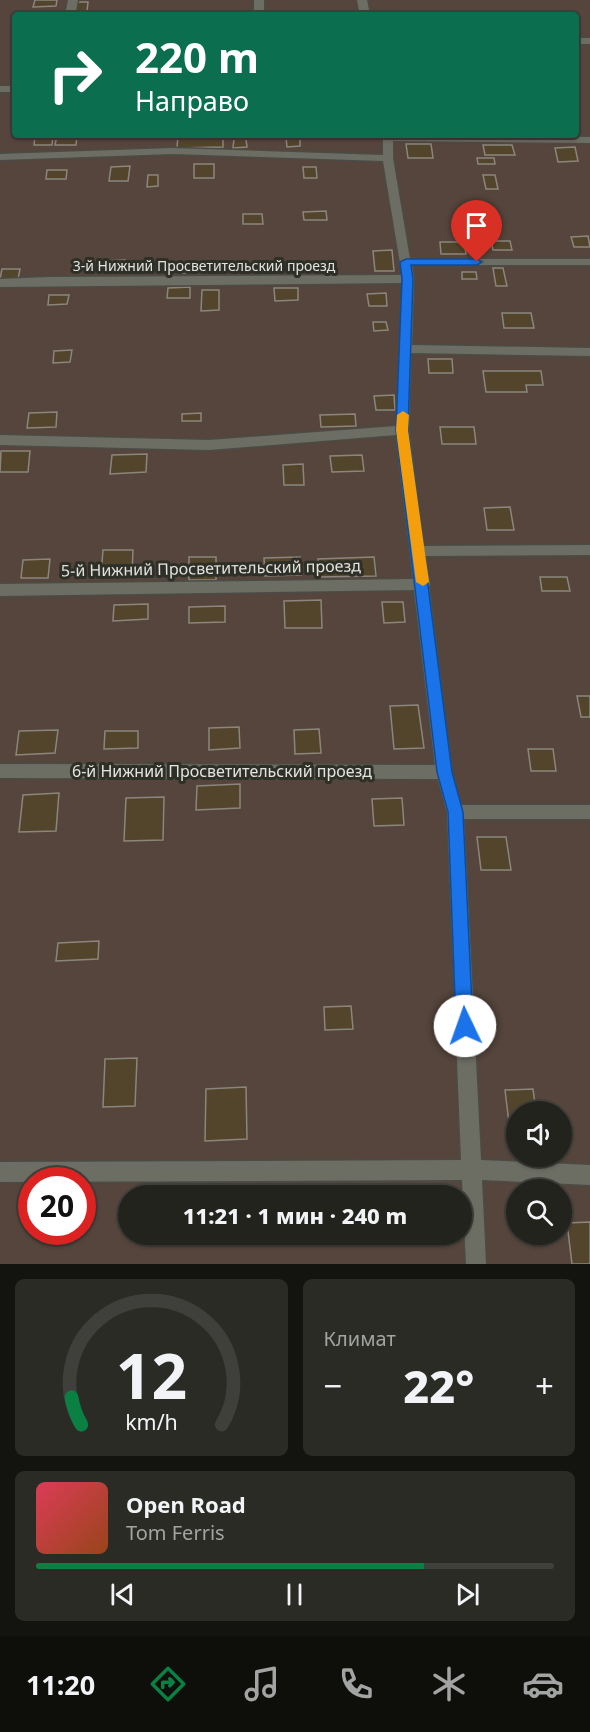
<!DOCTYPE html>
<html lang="ru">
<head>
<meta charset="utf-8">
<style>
  :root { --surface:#22231c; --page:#2a2b25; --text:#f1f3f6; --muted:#a2a4a3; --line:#3f403b; --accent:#0b8043 }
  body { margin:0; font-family:"Noto Sans",sans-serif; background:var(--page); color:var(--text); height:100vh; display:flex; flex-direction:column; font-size:22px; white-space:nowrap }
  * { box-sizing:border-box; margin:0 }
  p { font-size:20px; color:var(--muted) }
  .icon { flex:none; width:33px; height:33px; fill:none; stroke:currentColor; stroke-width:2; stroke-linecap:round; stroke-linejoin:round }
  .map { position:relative; height:1264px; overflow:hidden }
  .drawer { display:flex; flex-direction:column; gap:15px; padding:15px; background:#13130f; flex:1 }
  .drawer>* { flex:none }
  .banner { position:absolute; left:12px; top:12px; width:567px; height:126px; border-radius:6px; box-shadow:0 2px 4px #0004,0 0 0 2px var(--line); background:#0b6e4f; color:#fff; overflow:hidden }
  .tools { position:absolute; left:506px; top:1101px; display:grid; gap:12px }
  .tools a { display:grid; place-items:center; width:66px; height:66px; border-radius:50%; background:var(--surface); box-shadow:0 2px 4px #0004,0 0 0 2px var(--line); font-size:30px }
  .speed { position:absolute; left:18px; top:1167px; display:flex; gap:12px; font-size:30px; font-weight:700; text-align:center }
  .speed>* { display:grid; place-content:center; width:78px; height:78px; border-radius:50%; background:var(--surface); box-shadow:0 2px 4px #0004,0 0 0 2px var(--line); line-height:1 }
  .speed .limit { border:9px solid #d22; background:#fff; color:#111 }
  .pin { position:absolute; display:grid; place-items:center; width:51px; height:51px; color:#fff; margin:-62px -26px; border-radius:50% 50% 50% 0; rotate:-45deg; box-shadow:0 0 6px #0007 }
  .pin .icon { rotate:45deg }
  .me { position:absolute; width:66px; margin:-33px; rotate:357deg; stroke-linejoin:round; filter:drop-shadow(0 0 4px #0008) }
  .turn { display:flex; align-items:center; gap:21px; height:126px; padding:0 24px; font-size:27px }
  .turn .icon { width:78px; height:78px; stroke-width:2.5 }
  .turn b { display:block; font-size:42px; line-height:51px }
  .big { font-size:45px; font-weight:800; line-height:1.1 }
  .drawer .card { flex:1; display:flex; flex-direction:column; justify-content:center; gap:9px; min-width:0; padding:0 21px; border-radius:9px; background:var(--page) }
  .drawer .dial { align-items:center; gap:0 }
  .dial svg { height:156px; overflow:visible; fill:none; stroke:var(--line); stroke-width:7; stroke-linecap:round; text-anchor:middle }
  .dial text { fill:var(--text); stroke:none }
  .song { display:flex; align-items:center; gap:18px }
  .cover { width:72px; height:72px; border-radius:9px; background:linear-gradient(135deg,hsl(350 70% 55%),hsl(20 70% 35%)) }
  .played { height:6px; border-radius:3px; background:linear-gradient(90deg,var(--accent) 75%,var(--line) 75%) }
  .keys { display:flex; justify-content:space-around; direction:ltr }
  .heat { display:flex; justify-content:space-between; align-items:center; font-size:33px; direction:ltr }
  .drawer .tiles { flex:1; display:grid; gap:15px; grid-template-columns:1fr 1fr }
  .card:last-child { grid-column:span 2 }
  .trip { position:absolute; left:118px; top:1185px; width:354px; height:60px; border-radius:30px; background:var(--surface); box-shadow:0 2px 4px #0004,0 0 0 2px var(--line); font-weight:800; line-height:60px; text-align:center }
  .dock { display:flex; height:96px; justify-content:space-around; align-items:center; background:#0e0e0b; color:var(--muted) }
  .dock .icon { width:42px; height:42px }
  .dock .on { color:var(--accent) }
  .dock b { font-size:27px; color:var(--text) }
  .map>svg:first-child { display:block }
  .green { fill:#55453c; fill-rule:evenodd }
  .building { fill:#52452c; stroke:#8b867d; stroke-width:1.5 }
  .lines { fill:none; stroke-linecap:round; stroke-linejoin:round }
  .minor-casing { stroke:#4b4c45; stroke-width:3 }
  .minor { fill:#6c6d63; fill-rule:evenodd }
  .route { fill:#1a73e8; stroke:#114b97; stroke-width:1.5 }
  .slow { fill:#f59e0b }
  .labels { text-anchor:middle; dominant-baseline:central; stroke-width:6; stroke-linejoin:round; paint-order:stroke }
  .far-street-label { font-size:14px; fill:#e3e3de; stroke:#2e2f26 }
  .street-label { font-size:16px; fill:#e3e3de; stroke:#2e2f26 }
</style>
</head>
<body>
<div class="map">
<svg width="590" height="1264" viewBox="0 0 590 1264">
  <rect width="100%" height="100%" fill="#2e2f26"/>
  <!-- green -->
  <path class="green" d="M 0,0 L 590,0 L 590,1264 L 0,1264 ZM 15,15 L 576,15 L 576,135 L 15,135 ZM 516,1112 L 561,1112 L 561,1156 L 516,1156 ZM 32,1180 L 82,1180 L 82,1232 L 32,1232 ZM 516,1190 L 561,1190 L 561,1234 L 516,1234 ZM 129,1196 L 462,1196 L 462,1234 L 129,1234 Z"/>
  <!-- building -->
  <g class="building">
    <polygon points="35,0 57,0 56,6 33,7"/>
    <polygon points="76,2 88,2 87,11 75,11"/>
    <polygon points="53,135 52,145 34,145 35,136"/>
    <polygon points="57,135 77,135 76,145 55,145"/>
    <polygon points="178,135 223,135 223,147 177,148"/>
    <polygon points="286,137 300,137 300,146 287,147"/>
    <polygon points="234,139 246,139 247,147 233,148"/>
    <polygon points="406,144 431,144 433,158 408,158"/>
    <polygon points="483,145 512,145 515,155 485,155"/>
    <polygon points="575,147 578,161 558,162 555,148"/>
    <polygon points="477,158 494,158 495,164 478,164"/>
    <rect x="194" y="164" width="20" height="14"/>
    <polygon points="130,166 128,181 109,181 111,167"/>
    <polygon points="303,167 316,167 317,178 304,178"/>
    <polygon points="47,170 67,170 66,179 46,179"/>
    <polygon points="148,175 158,175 158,186 147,187"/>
    <polygon points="483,175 495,175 498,189 486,189"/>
    <polygon points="326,211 327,220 304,220 303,212"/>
    <polygon points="243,214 262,214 263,224 243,224"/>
    <polygon points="588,236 590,247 574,247 571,237"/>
    <polygon points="491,241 510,241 512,250 493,250"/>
    <polygon points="440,242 464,242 466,254 441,254"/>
    <polygon points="392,250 394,271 375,271 373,251"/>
    <polygon points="125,260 125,269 106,269 107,261"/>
    <polygon points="212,263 212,272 182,273 182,264"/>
    <polygon points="493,268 503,268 507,286 496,286"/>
    <polygon points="2,269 20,269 18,279 0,279"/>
    <polygon points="462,272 476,272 477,279 462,279"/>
    <polygon points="190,287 190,298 167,298 168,288"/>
    <polygon points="274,288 298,288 298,300 275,301"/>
    <polygon points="202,290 219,290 219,310 201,311"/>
    <polygon points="386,293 387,306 369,306 367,294"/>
    <polygon points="49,295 69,295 67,304 48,305"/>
    <polygon points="502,313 531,313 534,328 504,328"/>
    <polygon points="373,322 386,322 388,330 374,331"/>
    <polygon points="72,350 70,362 53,363 54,351"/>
    <polygon points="428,359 452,359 453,373 429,373"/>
    <polygon points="483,371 541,371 543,385 526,385 527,392 486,392"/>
    <polygon points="394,395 395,410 376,410 374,396"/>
    <polygon points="57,412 56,427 27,428 29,413"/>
    <polygon points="201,413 201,421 182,421 182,414"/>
    <polygon points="355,414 356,426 321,427 320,415"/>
    <polygon points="440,427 474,427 476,444 442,444"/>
    <polygon points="1,451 30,451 28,472 0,472"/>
    <polygon points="147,454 146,472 110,474 112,455"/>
    <polygon points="362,455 364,471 332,472 330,456"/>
    <polygon points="303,464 304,485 284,485 283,465"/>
    <polygon points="510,507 514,530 487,530 484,508"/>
    <polygon points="103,550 133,550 132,574 101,575"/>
    <rect x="189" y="557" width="27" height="23"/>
    <polygon points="300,557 301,575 265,576 264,558"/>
    <polygon points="374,557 376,576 319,577 318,559"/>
    <polygon points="50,559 48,578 21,578 23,560"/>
    <polygon points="540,577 567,577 570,591 542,591"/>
    <polygon points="321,600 322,628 285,628 284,601"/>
    <polygon points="382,602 403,602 405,622 384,623"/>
    <polygon points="148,604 148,619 113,621 114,605"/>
    <polygon points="225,606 225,622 189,623 189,607"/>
    <polygon points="577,696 590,696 590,717 581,717"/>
    <polygon points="418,705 424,748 394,749 390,706"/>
    <polygon points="239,727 240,748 209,750 209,728"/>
    <polygon points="319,729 321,753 295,754 294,730"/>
    <polygon points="58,730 55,753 16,755 19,731"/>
    <polygon points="105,731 138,731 138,748 104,749"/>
    <polygon points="528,749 553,749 556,771 531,771"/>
    <polygon points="240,784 240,808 196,810 197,786"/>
    <polygon points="59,793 56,831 19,832 23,795"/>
    <polygon points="164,797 163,840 124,841 126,798"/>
    <polygon points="402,798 404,825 374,826 372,799"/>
    <polygon points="477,837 506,837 511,870 481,870"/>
    <polygon points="99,941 98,959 56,961 58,943"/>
    <polygon points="351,1006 353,1029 325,1030 324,1007"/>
    <polygon points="137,1058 135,1106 103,1107 105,1059"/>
    <polygon points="246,1087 247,1139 205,1141 206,1089"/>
    <polygon points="533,1089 536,1112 516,1112 516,1123 509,1123 505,1090"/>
    <polygon points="441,1186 442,1196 414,1196 413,1187"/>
    <polygon points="189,1188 189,1196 148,1196 148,1190"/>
    <polygon points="266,1188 266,1196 238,1196 238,1189"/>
    <polygon points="329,1188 329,1196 284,1196 284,1191"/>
    <polygon points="590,1222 590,1264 572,1264 567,1223"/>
    <polygon points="285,1234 331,1234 331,1240 285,1243"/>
  </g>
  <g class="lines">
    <defs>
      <g id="minor">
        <polygon points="68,0 78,0 75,15 65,15"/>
        <rect x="254" y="0" width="10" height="15"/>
        <polygon points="357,0 367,0 370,15 360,15"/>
        <rect x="576" y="38" width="14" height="6"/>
        <rect x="0" y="86" width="15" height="6"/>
        <polygon points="383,135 590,137 590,143 393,141 393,158 410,259 590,259 590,265 412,265 414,279 412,345 590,348 590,356 411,353 409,430 423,546 590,545 590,555 425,556 430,584 429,587 452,772 461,805 590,805 590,819 464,819 481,1160 590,1165 590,1185 482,1180 486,1264 466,1264 462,1180 0,1182 0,1162 461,1160 447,812 438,779 0,778 0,764 435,765 414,590 0,596 0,584 413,579 396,435 209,450 0,445 0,435 209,440 396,426 402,283 0,287 0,279 50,277 402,275 383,161 173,154 0,160 0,154 173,148 383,155"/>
      </g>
    </defs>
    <!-- minor casing -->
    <use href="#minor" class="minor-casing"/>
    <!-- minor -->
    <use href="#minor" class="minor"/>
  </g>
  <!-- route -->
  <polygon class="route" points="406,259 477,259 482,262 477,265 411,265 413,279 408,430 452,772 463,812 473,1026 471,1032 465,1035 459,1032 456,1026 448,812 437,772 396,430 402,279 400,262"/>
  <!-- slow -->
  <polygon class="slow" points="403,411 409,415 408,430 429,582 423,586 416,582 396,430 397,415"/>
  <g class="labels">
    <!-- far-street labels -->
    <g class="far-street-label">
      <text x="204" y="265">3-й Нижний Просветительский проезд</text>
    </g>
    <!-- street labels -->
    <g class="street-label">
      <text transform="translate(211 568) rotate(-1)">5-й Нижний Просветительский проезд</text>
      <text x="222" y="771">6-й Нижний Просветительский проезд</text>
    </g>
  </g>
</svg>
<div class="tools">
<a><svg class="icon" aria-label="sound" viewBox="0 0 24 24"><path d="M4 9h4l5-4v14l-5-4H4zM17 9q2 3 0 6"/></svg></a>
<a><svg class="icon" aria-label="search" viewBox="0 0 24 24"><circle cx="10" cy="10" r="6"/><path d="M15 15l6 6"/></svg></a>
</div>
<div class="speed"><div class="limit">20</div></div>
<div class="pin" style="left:477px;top:262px;background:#d93025"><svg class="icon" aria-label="arrive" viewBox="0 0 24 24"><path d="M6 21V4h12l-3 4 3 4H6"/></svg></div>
<svg class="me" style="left:465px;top:1026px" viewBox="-20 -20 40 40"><circle r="19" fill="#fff"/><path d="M0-13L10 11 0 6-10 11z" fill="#1a73e8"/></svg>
<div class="trip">11:21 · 1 мин · 240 m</div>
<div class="banner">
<div class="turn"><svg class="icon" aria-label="right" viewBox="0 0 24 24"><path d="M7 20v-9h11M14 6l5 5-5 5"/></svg><div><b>220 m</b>Направо</div></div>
</div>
</div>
<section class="drawer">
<div class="tiles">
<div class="card dial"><svg viewBox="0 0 100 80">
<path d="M14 69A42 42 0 1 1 86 69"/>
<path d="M14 69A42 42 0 0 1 9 55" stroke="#0b8043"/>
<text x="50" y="56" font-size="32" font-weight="700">12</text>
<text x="50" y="72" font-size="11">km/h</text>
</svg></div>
<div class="card"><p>Климат</p>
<div class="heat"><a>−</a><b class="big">22°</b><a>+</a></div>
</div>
<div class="card">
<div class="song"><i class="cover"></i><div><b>Open Road</b><p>Tom Ferris</p></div></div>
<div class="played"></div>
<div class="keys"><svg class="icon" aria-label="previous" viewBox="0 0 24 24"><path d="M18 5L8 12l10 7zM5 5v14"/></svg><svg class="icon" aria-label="pause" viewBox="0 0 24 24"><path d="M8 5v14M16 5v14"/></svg><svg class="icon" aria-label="next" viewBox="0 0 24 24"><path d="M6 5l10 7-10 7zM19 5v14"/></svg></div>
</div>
</div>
</section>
<nav class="dock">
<b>11:20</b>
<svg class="icon on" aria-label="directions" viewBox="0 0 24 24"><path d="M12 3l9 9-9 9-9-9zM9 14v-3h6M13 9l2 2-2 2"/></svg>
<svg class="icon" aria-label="music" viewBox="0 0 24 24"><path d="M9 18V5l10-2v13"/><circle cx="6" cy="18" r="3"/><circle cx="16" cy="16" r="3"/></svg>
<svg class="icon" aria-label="phone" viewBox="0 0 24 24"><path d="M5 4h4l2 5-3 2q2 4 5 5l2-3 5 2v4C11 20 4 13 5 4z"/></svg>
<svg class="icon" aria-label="climate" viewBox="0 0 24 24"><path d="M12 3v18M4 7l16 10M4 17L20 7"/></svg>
<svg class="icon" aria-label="car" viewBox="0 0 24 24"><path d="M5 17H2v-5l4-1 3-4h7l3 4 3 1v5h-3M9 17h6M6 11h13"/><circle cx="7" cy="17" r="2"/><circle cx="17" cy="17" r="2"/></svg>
</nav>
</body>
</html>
